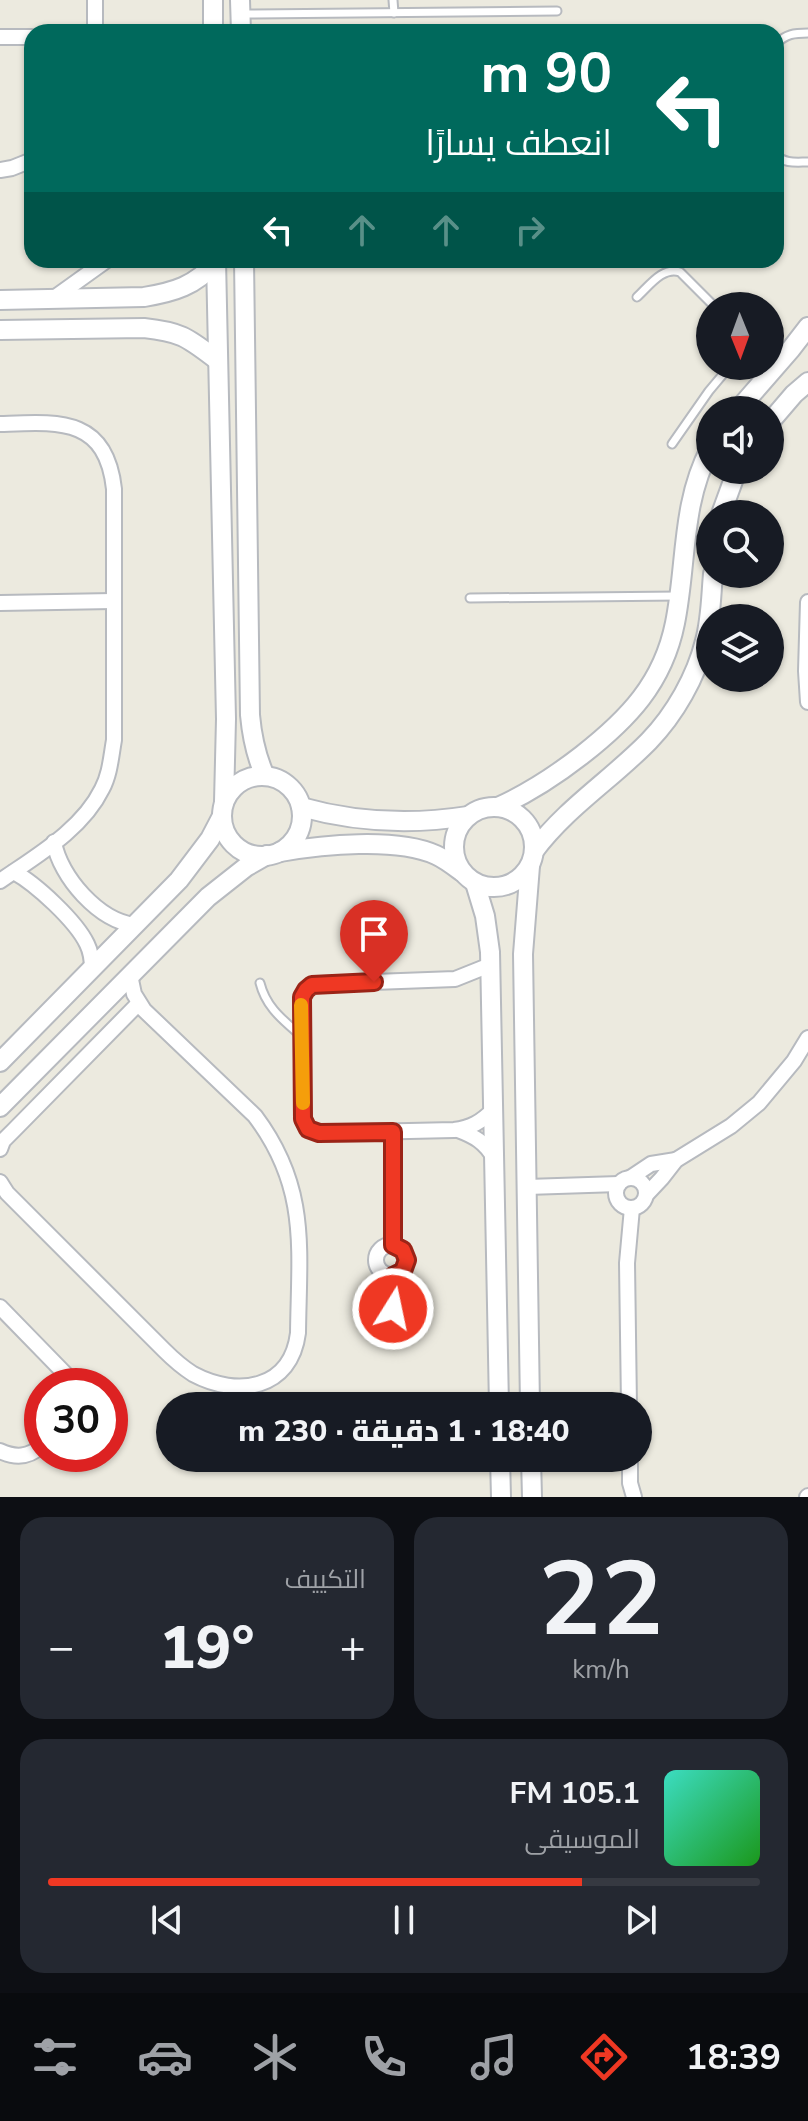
<!DOCTYPE html>
<html lang="ar">
<head>
<meta charset="utf-8">
<style>
  :root { --surface:#171b24; --page:#242831; --text:#f1f3f6; --muted:#9ea1a6; --line:#363941; --accent:#ef3823 }
  body { margin:0; font-family:"Nunito Sans",Cairo,sans-serif; background:var(--page); color:var(--text); direction:rtl; height:100vh; display:flex; flex-direction:column; font-size:30px; white-space:nowrap }
  * { box-sizing:border-box; margin:0 }
  p { font-size:26px; color:var(--muted) }
  .icon { flex:none; width:44px; height:44px; fill:none; stroke:currentColor; stroke-width:2; stroke-linecap:round; stroke-linejoin:round }
  .map { position:relative; height:1497px; overflow:hidden; direction:ltr }
  .panel { display:flex; flex-direction:column; gap:20px; padding:20px; background:#0d0f14; flex:1 }
  .panel>* { flex:none }
  .top-card { position:absolute; left:24px; top:24px; width:760px; height:244px; border-radius:24px; box-shadow:0 2px 6px #0004; direction:rtl; background:#00695c; color:#fff; overflow:hidden }
  .needle { width:52px; rotate:179deg }
  .controls { position:absolute; left:696px; top:292px; display:grid; gap:16px }
  .controls a { display:grid; place-items:center; width:88px; height:88px; border-radius:50%; background:var(--surface); box-shadow:0 2px 6px #0004; font-size:40px }
  .speed { position:absolute; left:24px; top:1368px; display:flex; gap:16px; font-size:40px; font-weight:700; text-align:center }
  .speed>* { display:grid; place-content:center; width:104px; height:104px; border-radius:50%; background:var(--surface); box-shadow:0 2px 6px #0004; line-height:1 }
  .speed .limit { border:12px solid #d22; background:#fff; color:#111 }
  .pin { position:absolute; display:grid; place-items:center; width:68px; height:68px; color:#fff; margin:-82px -34px; border-radius:50% 50% 50% 0; rotate:-45deg; box-shadow:0 0 8px #0007 }
  .pin .icon { rotate:45deg }
  .me { position:absolute; width:88px; margin:-44px; rotate:10deg; stroke-linejoin:round; filter:drop-shadow(0 0 6px #0008) }
  .turn { display:flex; align-items:center; gap:28px; height:168px; padding:0 40px; font-size:36px }
  .turn .icon { width:104px; height:104px; stroke-width:2.5 }
  .turn b { display:block; font-size:56px; line-height:68px }
  .lanes { display:flex; align-items:center; height:76px; padding:0 40px; background:#0003; justify-content:center; gap:40px; direction:ltr }
  .lanes .off { opacity:.35 }
  .big { font-size:60px; font-weight:800; line-height:1.1 }
  .panel .widget { flex:1; display:flex; flex-direction:column; justify-content:center; gap:12px; min-width:0; padding:0 28px; border-radius:24px; background:var(--page) }
  .panel .dial { align-items:center; gap:0 }
  .dial b { font-size:104px; line-height:1 }
  .song { display:flex; align-items:center; gap:24px }
  .cover { width:96px; height:96px; border-radius:12px; background:linear-gradient(135deg,hsl(170 70% 55%),hsl(120 70% 35%)) }
  .played { height:8px; border-radius:4px; background:linear-gradient(90deg,var(--accent) 75%,var(--line) 75%) }
  .keys { display:flex; justify-content:space-around; direction:ltr }
  .heat { display:flex; justify-content:space-between; align-items:center; font-size:44px; direction:ltr }
  .panel .tiles { flex:1; display:grid; gap:20px; grid-template-columns:1fr 1fr }
  .widget:last-child { grid-column:span 2 }
  .trip { position:absolute; left:156px; top:1392px; width:496px; height:80px; border-radius:40px; background:var(--surface); box-shadow:0 2px 6px #0004; font-weight:800; line-height:80px; text-align:center; direction:rtl }
  .menu { display:flex; height:128px; justify-content:space-around; align-items:center; background:#090b0e; color:var(--muted) }
  .menu .icon { width:56px; height:56px }
  .menu .active { color:var(--accent) }
  .menu b { font-size:36px; color:var(--text) }
  .map>svg:first-child { display:block }
  .lines { fill:none; stroke-linecap:round; stroke-linejoin:round }
  .service-casing { stroke:#b7babf; stroke-width:11 }
  .minor-casing { stroke:#b7babf; stroke-width:18 }
  .tertiary-casing { stroke:#b7babf; stroke-width:22 }
  .service { stroke:#fff; stroke-width:7 }
  .minor { stroke:#fff; stroke-width:14 }
  .tertiary { stroke:#fff; stroke-width:18 }
  .route-casing { stroke:#9b2417; stroke-width:20 }
  .route { stroke:#ef3823; stroke-width:14 }
  .slow { stroke:#f59e0b; stroke-width:14 }
</style>
</head>
<body>
<div class="map">
<svg width="808" height="1497" viewBox="0 0 808 1497">
  <rect width="100%" height="100%" fill="#eceadf"/>
  <g class="lines">
    <defs>
      <g id="service">
        <polyline points="393,0 394,13"/>
        <polyline points="243,14 557,11"/>
        <path d="M 776,44 C 786,34 794,33 808,33"/>
        <path d="M 776,155 C 785,164 796,162 808,162"/>
        <path d="M 637,297 C 649,286 663,266 680,272 L 714,306"/>
        <polyline points="672,444 709,391 730,366"/>
        <polyline points="470,598 679,596"/>
        <path d="M 260,983 C 266,1007 282,1019 300,1035"/>
      </g>
      <g id="minor">
        <polyline points="95,32 95,0"/>
        <polyline points="0,37 32,37"/>
        <polyline points="0,170 12,168 32,160"/>
        <polyline points="54,298 107,260"/>
        <path d="M 0,424 C 57,422 106,416 114,489 L 114,740 C 111,757 110,774 102,789 C 82,830 36,856 0,881"/>
        <polyline points="808,602 806,671 808,702"/>
        <polyline points="0,603 113,601"/>
        <path d="M 54,842 C 60,877 99,921 135,925"/>
        <path d="M 14,872 C 36,884 76,921 87,944 C 91,952 92,960 92,969"/>
        <path d="M 490,965 L 455,979 L 320,984 C 307,986 302,992 301,1004 L 303,1119 L 308,1129 L 319,1133 L 454,1130 C 471,1128 481,1122 493,1110"/>
        <path d="M 458,1130 C 474,1136 485,1142 494,1158"/>
        <polyline points="393,1132 393,1245"/>
        <polyline points="0,1149 3,1141 13,1131 136,1006"/>
        <polyline points="630,1178 651,1164 676,1160"/>
        <circle cx="631" cy="1193" r="15"/>
        <path d="M 0,1182 L 7,1193 L 164,1350 C 173,1359 182,1367 193,1374 C 238,1398 291,1389 298,1333 C 299,1248 309,1188 255,1116 L 144,1010 L 134,994 L 130,975"/>
        <polyline points="527,1187 619,1184"/>
        <polyline points="646,1195 662,1178 676,1160 731,1126 759,1103 794,1061 808,1038"/>
        <circle cx="391" cy="1260" r="15"/>
        <polyline points="0,1307 77,1386"/>
        <polyline points="393,1309 393,1276"/>
        <polyline points="629,1406 627,1263 632,1208"/>
        <path d="M 0,1451 C 15,1458 29,1458 42,1445"/>
        <polyline points="630,1458 630,1483 634,1497"/>
        <polyline points="807,1497 808,1496"/>
      </g>
      <g id="tertiary">
        <polyline points="213,0 213,32"/>
        <polyline points="240,0 241,32"/>
        <polyline points="216,260 226,719 224,802"/>
        <path d="M 244,260 L 250,715 C 252,737 256,756 265,776"/>
        <path d="M 0,300 L 144,297 C 174,292 195,286 216,262"/>
        <path d="M 0,330 L 144,328 C 182,332 188,338 217,360"/>
        <polyline points="738,410 791,349 808,327"/>
        <polyline points="770,422 794,394 808,382"/>
        <polyline points="721,514 737,470"/>
        <circle cx="262" cy="816" r="40"/>
        <circle cx="494" cy="847" r="40"/>
        <path d="M 301,807 C 358,823 411,825 468,816"/>
        <path d="M 498,807 C 529,793 555,776 582,755 C 628,719 663,683 675,623 C 687,564 681,504 710,449"/>
        <path d="M 534,851 C 567,807 611,780 649,741 C 675,714 696,677 705,641 C 711,619 711,596 713,574"/>
        <path d="M 280,852 C 322,845 396,837 436,855 C 445,859 454,866 462,872"/>
        <polyline points="530,866 523,954 530,1406"/>
        <polyline points="475,883 485,916 490,952 499,1406"/>
        <polyline points="0,1062 179,880 210,839 222,816"/>
        <polyline points="0,1107 208,897 246,867 267,855"/>
        <polyline points="500,1458 501,1497"/>
        <polyline points="531,1458 532,1497"/>
      </g>
    </defs>
    <!-- service casing -->
    <use href="#service" class="service-casing"/>
    <!-- minor casing -->
    <use href="#minor" class="minor-casing"/>
    <!-- tertiary casing -->
    <use href="#tertiary" class="tertiary-casing"/>
    <!-- service -->
    <use href="#service" class="service"/>
    <!-- minor -->
    <use href="#minor" class="minor"/>
    <!-- tertiary -->
    <use href="#tertiary" class="tertiary"/>
  </g>
  <g class="lines">
    <defs>
      <polyline id="route" points="374,982 312,985 306,990 302,997 303,1119 308,1129 319,1133 393,1132 393,1245 403,1250 407,1260 403,1271 393,1276 393,1309"/>
    </defs>
    <!-- route casing -->
    <use href="#route" class="route-casing"/>
    <!-- route -->
    <use href="#route" class="route"/>
    <!-- slow -->
    <polyline class="slow" points="301,1005 303,1103"/>
  </g>
</svg>
<div class="controls">
<a><svg class="needle" viewBox="-14 -14 28 28"><path d="M0-13l5 13h-10z" fill="#e53935"/><path d="M0 13l5-13h-10z" fill="#9ea1a6"/></svg></a>
<a><svg class="icon" aria-label="sound" viewBox="0 0 24 24"><path d="M4 9h4l5-4v14l-5-4H4zM17 9q2 3 0 6"/></svg></a>
<a><svg class="icon" aria-label="search" viewBox="0 0 24 24"><circle cx="10" cy="10" r="6"/><path d="M15 15l6 6"/></svg></a>
<a><svg class="icon" aria-label="layers" viewBox="0 0 24 24"><path d="M12 4l9 5-9 5-9-5zM3 14l9 5 9-5"/></svg></a>
</div>
<div class="speed"><div class="limit">30</div></div>
<div class="pin" style="left:374px;top:982px;background:#d93025"><svg class="icon" aria-label="arrive" viewBox="0 0 24 24"><path d="M6 21V4h12l-3 4 3 4H6"/></svg></div>
<svg class="me" style="left:393px;top:1309px" viewBox="-20 -20 40 40"><circle r="17" fill="#ef3823" stroke="#fff" stroke-width="3"/><path d="M0-11L8 9 0 5-8 9z" fill="#fff"/></svg>
<div class="trip">18:40 · 1 دقيقة · 230 m</div>
<div class="top-card">
<div class="turn"><svg class="icon" aria-label="left" viewBox="0 0 24 24"><path d="M17 20v-9H6M10 6l-5 5 5 5"/></svg><div><b>90 m</b>انعطف يسارًا</div></div>
<div class="lanes"><svg class="icon" aria-label="left" viewBox="0 0 24 24"><path d="M17 20v-9H6M10 6l-5 5 5 5"/></svg><svg class="icon off" aria-label="ahead" viewBox="0 0 24 24"><path d="M12 20V5M6 11l6-6 6 6"/></svg><svg class="icon off" aria-label="ahead" viewBox="0 0 24 24"><path d="M12 20V5M6 11l6-6 6 6"/></svg><svg class="icon off" aria-label="right" viewBox="0 0 24 24"><path d="M7 20v-9h11M14 6l5 5-5 5"/></svg></div>
</div>
</div>
<section class="panel">
<div class="tiles">
<div class="widget dial"><b>22</b><p>km/h</p></div>
<div class="widget"><p>التكييف</p>
<div class="heat"><a>−</a><b class="big">19°</b><a>+</a></div>
</div>
<div class="widget">
<div class="song"><i class="cover"></i><div><b>105.1 FM</b><p>الموسيقى</p></div></div>
<div class="played"></div>
<div class="keys"><svg class="icon" aria-label="previous" viewBox="0 0 24 24"><path d="M18 5L8 12l10 7zM5 5v14"/></svg><svg class="icon" aria-label="pause" viewBox="0 0 24 24"><path d="M8 5v14M16 5v14"/></svg><svg class="icon" aria-label="next" viewBox="0 0 24 24"><path d="M6 5l10 7-10 7zM19 5v14"/></svg></div>
</div>
</div>
</section>
<nav class="menu">
<b>18:39</b>
<svg class="icon active" aria-label="directions" viewBox="0 0 24 24"><path d="M12 3l9 9-9 9-9-9zM9 14v-3h6M13 9l2 2-2 2"/></svg>
<svg class="icon" aria-label="music" viewBox="0 0 24 24"><path d="M9 18V5l10-2v13"/><circle cx="6" cy="18" r="3"/><circle cx="16" cy="16" r="3"/></svg>
<svg class="icon" aria-label="phone" viewBox="0 0 24 24"><path d="M5 4h4l2 5-3 2q2 4 5 5l2-3 5 2v4C11 20 4 13 5 4z"/></svg>
<svg class="icon" aria-label="climate" viewBox="0 0 24 24"><path d="M12 3v18M4 7l16 10M4 17L20 7"/></svg>
<svg class="icon" aria-label="car" viewBox="0 0 24 24"><path d="M5 17H2v-5l4-1 3-4h7l3 4 3 1v5h-3M9 17h6M6 11h13"/><circle cx="7" cy="17" r="2"/><circle cx="17" cy="17" r="2"/></svg>
<svg class="icon" aria-label="filters" viewBox="0 0 24 24"><path d="M4 7h16M4 17h16"/><circle cx="9" cy="7" r="2"/><circle cx="15" cy="17" r="2"/></svg>
</nav>
</body>
</html>
